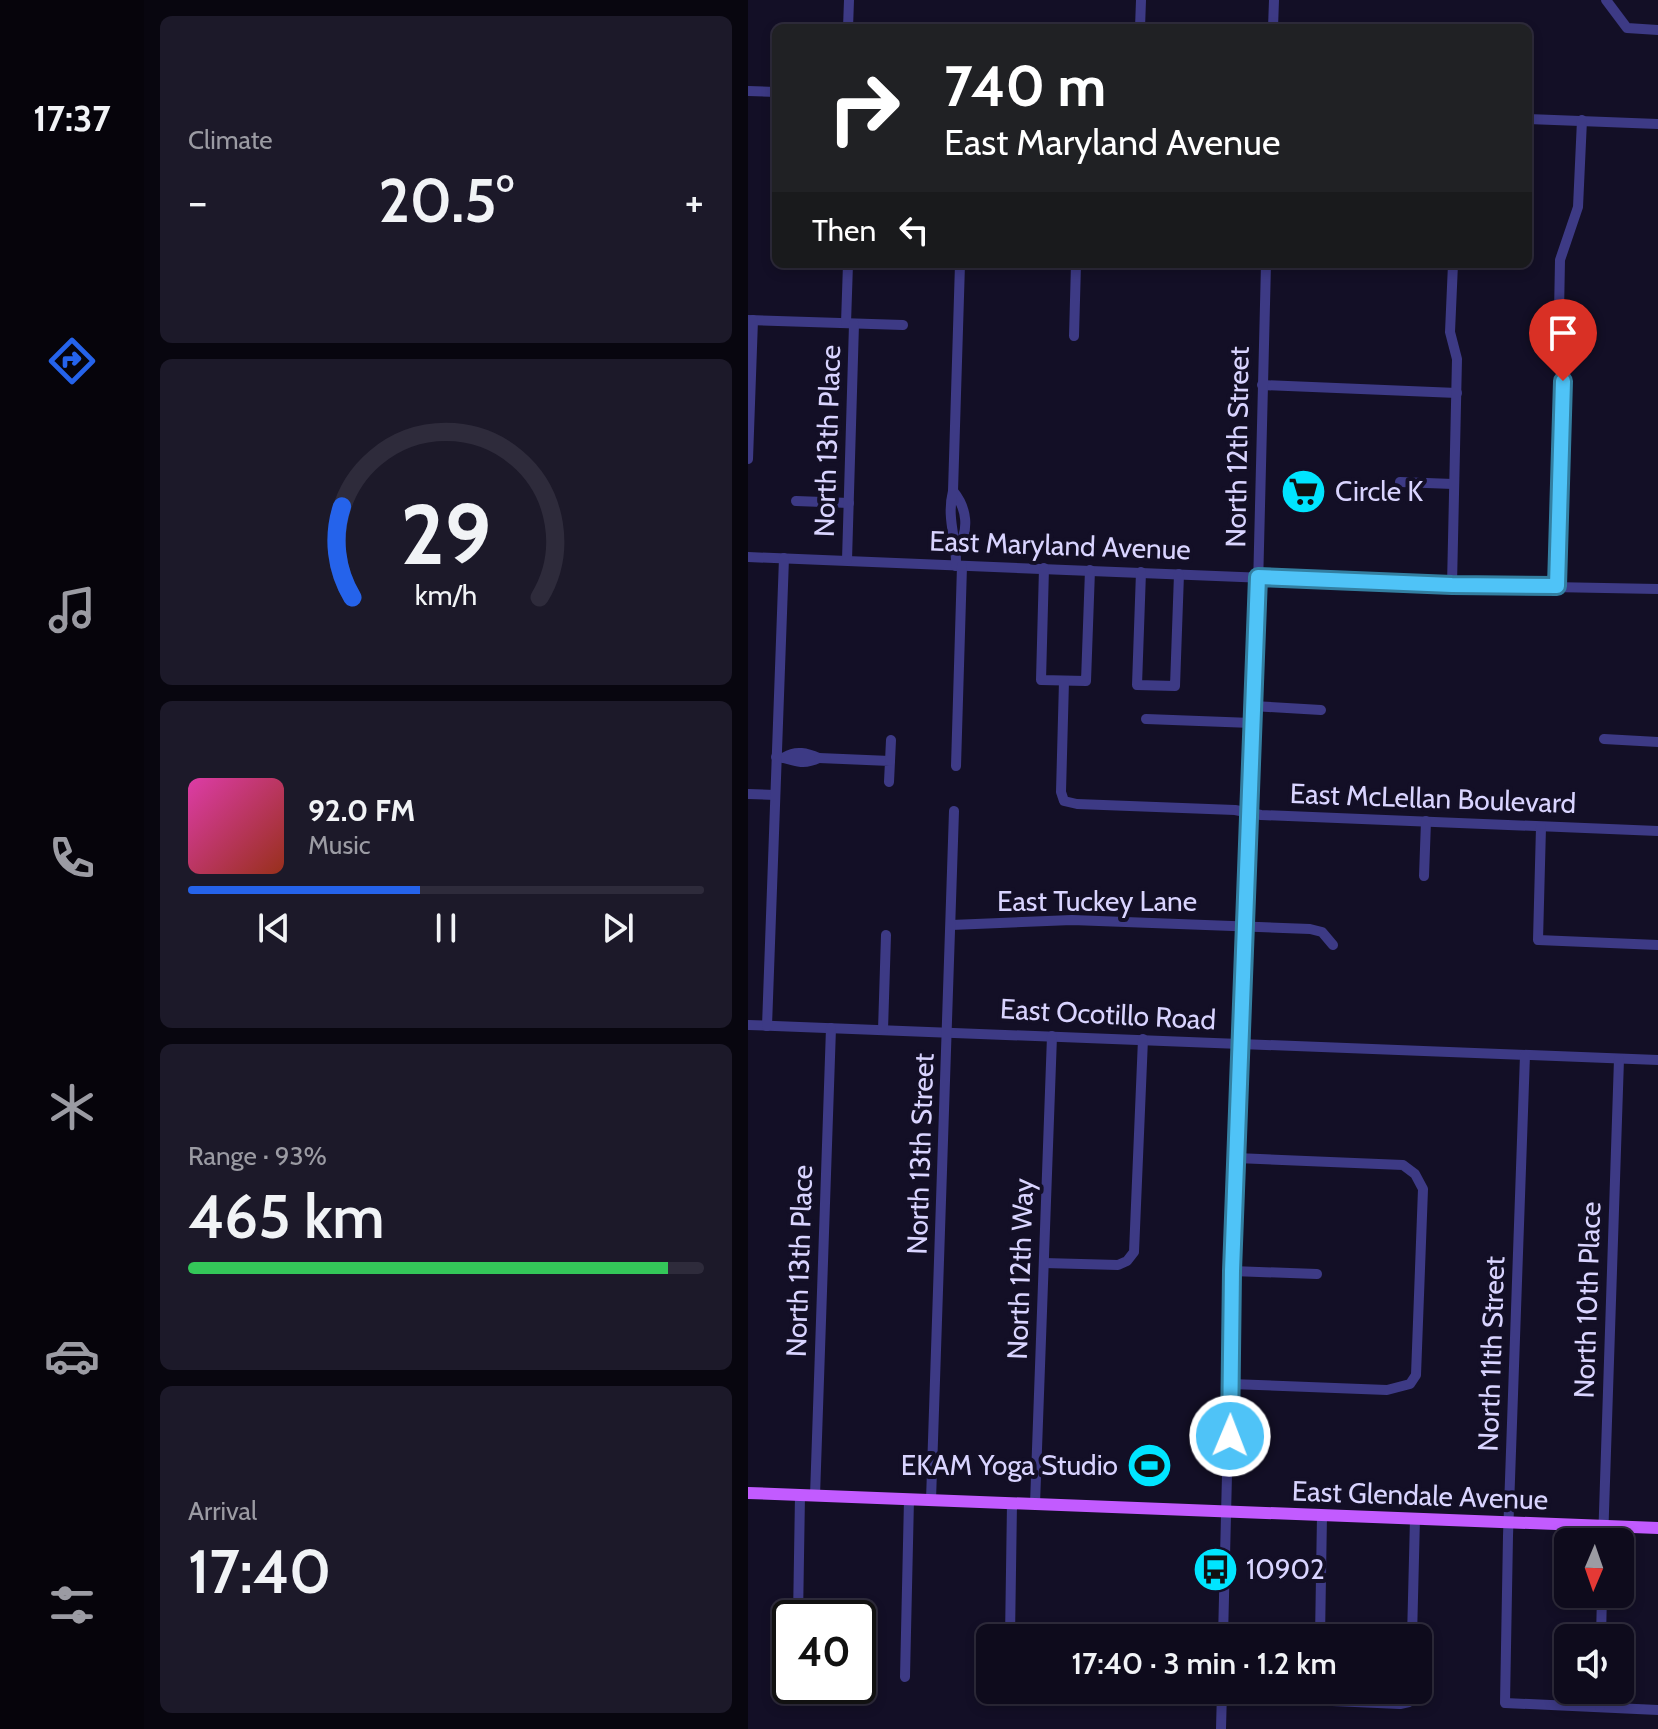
<!DOCTYPE html>
<html lang="en">
<head>
<meta charset="utf-8">
<style>
  :root { --surface:#0e0b1c; --page:#1c1929; --text:#f1f3f6; --muted:#9b9ba3; --line:#2e2b3b; --accent:#2563eb }
  body { margin:0; font-family:Cabin,sans-serif; background:var(--page); color:var(--text); height:100vh; display:flex; flex-direction:column; font-size:30px; white-space:nowrap }
  * { box-sizing:border-box; margin:0 }
  p { font-size:26px; color:var(--muted) }
  .icon { flex:none; width:44px; height:44px; fill:none; stroke:currentColor; stroke-width:2; stroke-linecap:round; stroke-linejoin:round }
  .map { position:relative; flex:1; overflow:hidden }
  .sheet { display:flex; flex-direction:column; gap:16px; padding:16px; background:#08060f; width:604px }
  .sheet>* { flex:none }
  .hud { position:absolute; left:24px; top:24px; width:760px; height:244px; border-radius:12px; box-shadow:0 4px 12px #0003,0 0 0 2px var(--line); background:#202124; color:#fff; overflow:hidden }
  .needle { width:52px; rotate:182deg }
  .controls { position:absolute; left:806px; top:1528px; display:grid; gap:16px }
  .controls a { display:grid; place-items:center; width:80px; height:80px; border-radius:12px; background:var(--surface); box-shadow:0 4px 12px #0003,0 0 0 2px var(--line); font-size:40px }
  .speed { position:absolute; left:24px; top:1600px; display:flex; gap:16px; font-size:40px; font-weight:700; text-align:center }
  .speed>* { display:grid; place-content:center; width:104px; height:104px; border-radius:50%; background:var(--surface); box-shadow:0 4px 12px #0003,0 0 0 2px var(--line); line-height:1 }
  .speed .limit { border:4px solid #111; border-radius:12px; background:#fff; color:#111 }
  .pin { position:absolute; display:grid; place-items:center; width:68px; height:68px; color:#fff; margin:-82px -34px; border-radius:50% 50% 50% 0; rotate:-45deg; box-shadow:0 0 8px #0007 }
  .pin .icon { rotate:45deg }
  .me { position:absolute; width:88px; margin:-44px; rotate:1deg; stroke-linejoin:round; filter:drop-shadow(0 0 6px #0008) }
  .turn { display:flex; align-items:center; gap:28px; height:168px; padding:0 40px; font-size:36px }
  .turn .icon { width:104px; height:104px; stroke-width:2.5 }
  .turn b { display:block; font-size:56px; line-height:68px }
  .then { display:flex; align-items:center; height:76px; padding:0 40px; background:#0003; gap:16px; font-size:30px }
  .big { font-size:60px; font-weight:600; line-height:1.1 }
  .sheet .widget { flex:1; display:flex; flex-direction:column; justify-content:center; gap:12px; min-width:0; padding:0 28px; border-radius:12px; background:var(--page) }
  .sheet .dial { align-items:center; gap:0 }
  .dial svg { height:208px; overflow:visible; fill:none; stroke:var(--line); stroke-width:7; stroke-linecap:round; text-anchor:middle }
  .dial text { fill:var(--text); stroke:none }
  .song { display:flex; align-items:center; gap:24px }
  .cover { width:96px; height:96px; border-radius:12px; background:linear-gradient(135deg,hsl(320 70% 55%),hsl(10 70% 35%)) }
  .played { height:8px; border-radius:4px; background:linear-gradient(90deg,var(--accent) 45%,var(--line) 45%) }
  .keys { display:flex; justify-content:space-around; direction:ltr }
  .heat { display:flex; justify-content:space-between; align-items:center; font-size:44px; direction:ltr }
  .charge { height:12px; border-radius:6px; background:linear-gradient(90deg,#34c759 93%,var(--line) 0) }
  .trip { position:absolute; left:228px; top:1624px; width:456px; height:80px; border-radius:12px; background:var(--surface); box-shadow:0 4px 12px #0003,0 0 0 2px var(--line); font-weight:600; line-height:80px; text-align:center }
  main { display:flex; flex:1; min-height:0 }
  .dock { display:flex; flex-direction:column; width:144px; justify-content:space-around; align-items:center; background:#06040b; color:var(--muted) }
  .dock .icon { width:56px; height:56px }
  .dock .current { color:var(--accent) }
  .dock b { font-size:36px; color:var(--text) }
  .map>svg:first-child { display:block }
  .lines { fill:none; stroke-linecap:round; stroke-linejoin:round }
  .minor { stroke:#3d3a85; stroke-width:10 }
  .major { stroke:#c25bff; stroke-width:12 }
  .route-casing { stroke:#337fa1; stroke-width:20 }
  .route { stroke:#4fc3f7; stroke-width:14 }
  .labels { text-anchor:middle; dominant-baseline:central; stroke-width:8; stroke-linejoin:round; paint-order:stroke }
  .street-label { font-size:28px; fill:#d9d4ff; stroke:#130f26 }
  .poi-label { font-size:28px; fill:#d9d4ff; stroke:#130f26; text-anchor:start }
</style>
</head>
<body>
<main>
<nav class="dock">
<b>17:37</b>
<svg class="icon current" aria-label="directions" viewBox="0 0 24 24"><path d="M12 3l9 9-9 9-9-9zM9 14v-3h6M13 9l2 2-2 2"/></svg>
<svg class="icon" aria-label="music" viewBox="0 0 24 24"><path d="M9 18V5l10-2v13"/><circle cx="6" cy="18" r="3"/><circle cx="16" cy="16" r="3"/></svg>
<svg class="icon" aria-label="phone" viewBox="0 0 24 24"><path d="M5 4h4l2 5-3 2q2 4 5 5l2-3 5 2v4C11 20 4 13 5 4z"/></svg>
<svg class="icon" aria-label="climate" viewBox="0 0 24 24"><path d="M12 3v18M4 7l16 10M4 17L20 7"/></svg>
<svg class="icon" aria-label="car" viewBox="0 0 24 24"><path d="M5 17H2v-5l4-1 3-4h7l3 4 3 1v5h-3M9 17h6M6 11h13"/><circle cx="7" cy="17" r="2"/><circle cx="17" cy="17" r="2"/></svg>
<svg class="icon" aria-label="filters" viewBox="0 0 24 24"><path d="M4 7h16M4 17h16"/><circle cx="9" cy="7" r="2"/><circle cx="15" cy="17" r="2"/></svg>
</nav>
<section class="sheet">
<div class="widget"><p>Climate</p>
<div class="heat"><a>−</a><b class="big">20.5°</b><a>+</a></div>
</div>
<div class="widget dial"><svg viewBox="0 0 100 80">
<path d="M14 69A42 42 0 1 1 86 69"/>
<path d="M14 69A42 42 0 0 1 10 34" stroke="#2563eb"/>
<text x="50" y="56" font-size="32" font-weight="700">29</text>
<text x="50" y="72" font-size="11">km/h</text>
</svg></div>
<div class="widget">
<div class="song"><i class="cover"></i><div><b>92.0 FM</b><p>Music</p></div></div>
<div class="played"></div>
<div class="keys"><svg class="icon" aria-label="previous" viewBox="0 0 24 24"><path d="M18 5L8 12l10 7zM5 5v14"/></svg><svg class="icon" aria-label="pause" viewBox="0 0 24 24"><path d="M8 5v14M16 5v14"/></svg><svg class="icon" aria-label="next" viewBox="0 0 24 24"><path d="M6 5l10 7-10 7zM19 5v14"/></svg></div>
</div>
<div class="widget"><p>Range · 93%</p><b class="big">465 km</b><div class="charge"></div></div>
<div class="widget"><p>Arrival</p><b class="big">17:40</b></div>
</section>
<div class="map">
<svg width="910" height="1729" viewBox="0 0 910 1729">
  <rect width="100%" height="100%" fill="#130f26"/>
  <g class="lines">
    <!-- minor -->
    <g class="minor">
      <polyline points="858,0 879,28 910,30"/>
      <polyline points="100,28 101,0"/>
      <polyline points="392,28 393,0"/>
      <polyline points="525,28 526,0"/>
      <polyline points="0,91 28,92"/>
      <polyline points="780,119 910,124"/>
      <polyline points="811,313 812,260 830,207 834,120"/>
      <polyline points="0,320 155,325"/>
      <polyline points="98,323 100,264"/>
      <polyline points="326,336 328,264"/>
      <polyline points="514,385 709,393"/>
      <polyline points="0,459 5,320"/>
      <polyline points="652,482 705,484"/>
      <path d="M 205,491 C 219,508 222,530 209,549"/>
      <polyline points="48,501 101,503"/>
      <polyline points="0,557 687,585 910,589"/>
      <polyline points="99,560 106,324"/>
      <path d="M 208,566 C 209,539 198,519 205,491 L 212,264"/>
      <polyline points="296,568 293,680 338,681 342,570"/>
      <polyline points="393,572 389,685 427,686 431,574"/>
      <polyline points="704,585 709,359 702,332 705,264"/>
      <polyline points="809,586 816,354"/>
      <polyline points="316,681 313,792 316,801 329,804 487,810 513,815 910,831"/>
      <polyline points="505,706 573,710"/>
      <polyline points="398,719 504,723"/>
      <polyline points="856,739 910,742"/>
      <path d="M 28,757 C 46,758 51,767 71,758 C 59,753 48,750 37,757"/>
      <polyline points="71,758 142,761 141,782"/>
      <polyline points="142,761 143,740"/>
      <polyline points="208,766 214,566"/>
      <polyline points="0,794 27,795"/>
      <polyline points="793,827 790,940 910,945"/>
      <polyline points="676,876 678,821"/>
      <polyline points="203,925 324,920 562,929 574,932 585,945"/>
      <polyline points="0,1025 910,1060"/>
      <polyline points="19,1026 36,558"/>
      <polyline points="135,1030 138,935"/>
      <polyline points="777,1055 760,1536 757,1703 910,1710"/>
      <polyline points="296,1263 370,1265 379,1261 386,1252 395,1039"/>
      <polyline points="484,1271 569,1274"/>
      <polyline points="483,1384 639,1390 662,1384 668,1375 675,1189 667,1174 655,1165 488,1158"/>
      <polyline points="67,1496 83,1028"/>
      <polyline points="183,1500 206,811"/>
      <polyline points="287,1504 304,1036"/>
      <polyline points="855,1542 871,1059"/>
      <polyline points="50,1618 52,1495"/>
      <polyline points="262,1638 264,1503"/>
      <polyline points="475,1638 484,1271 510,587 518,264"/>
      <polyline points="572,1638 574,1515"/>
      <polyline points="664,1638 667,1518"/>
      <polyline points="853,1638 854,1594"/>
      <polyline points="157,1677 161,1499"/>
      <polyline points="474,1696 652,1704 661,1702 663,1690"/>
      <polyline points="852,1707 852,1690"/>
      <polyline points="473,1729 474,1691"/>
    </g>
    <!-- major -->
    <polyline class="major" points="0,1493 910,1528"/>
  </g>
  <g class="lines">
    <defs>
      <polyline id="route" points="482,1436 484,1271 510,577 704,585 809,586 815,381"/>
    </defs>
    <!-- route casing -->
    <use href="#route" class="route-casing"/>
    <!-- route -->
    <use href="#route" class="route"/>
  </g>
  <!-- icons -->
  <defs>
    <symbol id="supermarket-disc" viewBox="-11 -11 22 22"><circle r="9.5" fill="#00e5ff" stroke="#130f26"/><path d="M-6-5.5h2.5l.6 2H6L4.5 2H-2.5L-4.4-4H-6ZM-1.5 3.2a1.3 1.3 0 1 0 .1 0ZM3 3.2a1.3 1.3 0 1 0 .1 0Z" fill="#111"/></symbol>
    <symbol id="stadium-disc" viewBox="-11 -11 22 22"><circle r="9.5" fill="#00e5ff" stroke="#130f26"/><path d="M0-5a6.5 5 0 1 0 0 10a6.5 5 0 1 0 0-10ZM-3.5-1.8h7v3.6h-7Z" fill="#111"/></symbol>
    <symbol id="bus-disc" viewBox="-11 -11 22 22"><circle r="9.5" fill="#00e5ff" stroke="#130f26"/><path d="M-5-6H5V4H4V6H2V4H-2V6H-4V4H-5ZM-3.5-4V0h7V-4ZM-3.5 1.2v1.5H-2V1.2ZM2 1.2v1.5H3.5V1.2Z" fill="#111"/></symbol>
  </defs>
  <g fill-rule="evenodd">
    <use href="#supermarket-disc" x="530" y="466" width="51" height="51"/>
    <use href="#stadium-disc" x="376" y="1440" width="51" height="51"/>
    <use href="#bus-disc" x="442" y="1544" width="51" height="51"/>
  </g>
  <g class="labels">
    <!-- street labels -->
    <g class="street-label">
      <text transform="translate(79 441) rotate(-88)">North 13th Place</text>
      <text transform="translate(489 447) rotate(-89)">North 12th Street</text>
      <text transform="translate(312 545) rotate(2)">East Maryland Avenue</text>
      <text transform="translate(685 798) rotate(2)">East McLellan Boulevard</text>
      <text x="349" y="901">East Tuckey Lane</text>
      <text transform="translate(360 1014) rotate(3)">East Ocotillo Road</text>
      <text transform="translate(172 1154) rotate(-88)">North 13th Street</text>
      <text transform="translate(51 1261) rotate(-88)">North 13th Place</text>
      <text transform="translate(272 1269) rotate(-88)">North 12th Way</text>
      <text transform="translate(839 1300) rotate(-88)">North 10th Place</text>
      <text transform="translate(743 1354) rotate(-88)">North 11th Street</text>
      <text transform="translate(672 1495) rotate(2)">East Glendale Avenue</text>
    </g>
    <!-- poi labels -->
    <g class="poi-label">
      <text x="587" y="491">Circle K</text>
      <text x="370" y="1465" text-anchor="end">EKAM Yoga Studio</text>
      <text x="498" y="1569">10902</text>
    </g>
  </g>
</svg>
<div class="controls">
<a><svg class="needle" viewBox="-14 -14 28 28"><path d="M0-13l5 13h-10z" fill="#e53935"/><path d="M0 13l5-13h-10z" fill="#9b9ba3"/></svg></a>
<a><svg class="icon" aria-label="sound" viewBox="0 0 24 24"><path d="M4 9h4l5-4v14l-5-4H4zM17 9q2 3 0 6"/></svg></a>
</div>
<div class="speed"><div class="limit">40</div></div>
<div class="pin" style="left:815px;top:381px;background:#d93025"><svg class="icon" aria-label="arrive" viewBox="0 0 24 24"><path d="M6 21V4h12l-3 4 3 4H6"/></svg></div>
<svg class="me" style="left:482px;top:1436px" viewBox="-20 -20 40 40"><circle r="17" fill="#4fc3f7" stroke="#fff" stroke-width="3"/><path d="M0-11L8 9 0 5-8 9z" fill="#fff"/></svg>
<div class="trip">17:40 · 3 min · 1.2 km</div>
<div class="hud">
<div class="turn"><svg class="icon" aria-label="right" viewBox="0 0 24 24"><path d="M7 20v-9h11M14 6l5 5-5 5"/></svg><div><b>740 m</b>East Maryland Avenue</div></div>
<div class="then">Then<svg class="icon" aria-label="left" viewBox="0 0 24 24"><path d="M17 20v-9H6M10 6l-5 5 5 5"/></svg></div>
</div>
</div>
</main>
</body>
</html>
